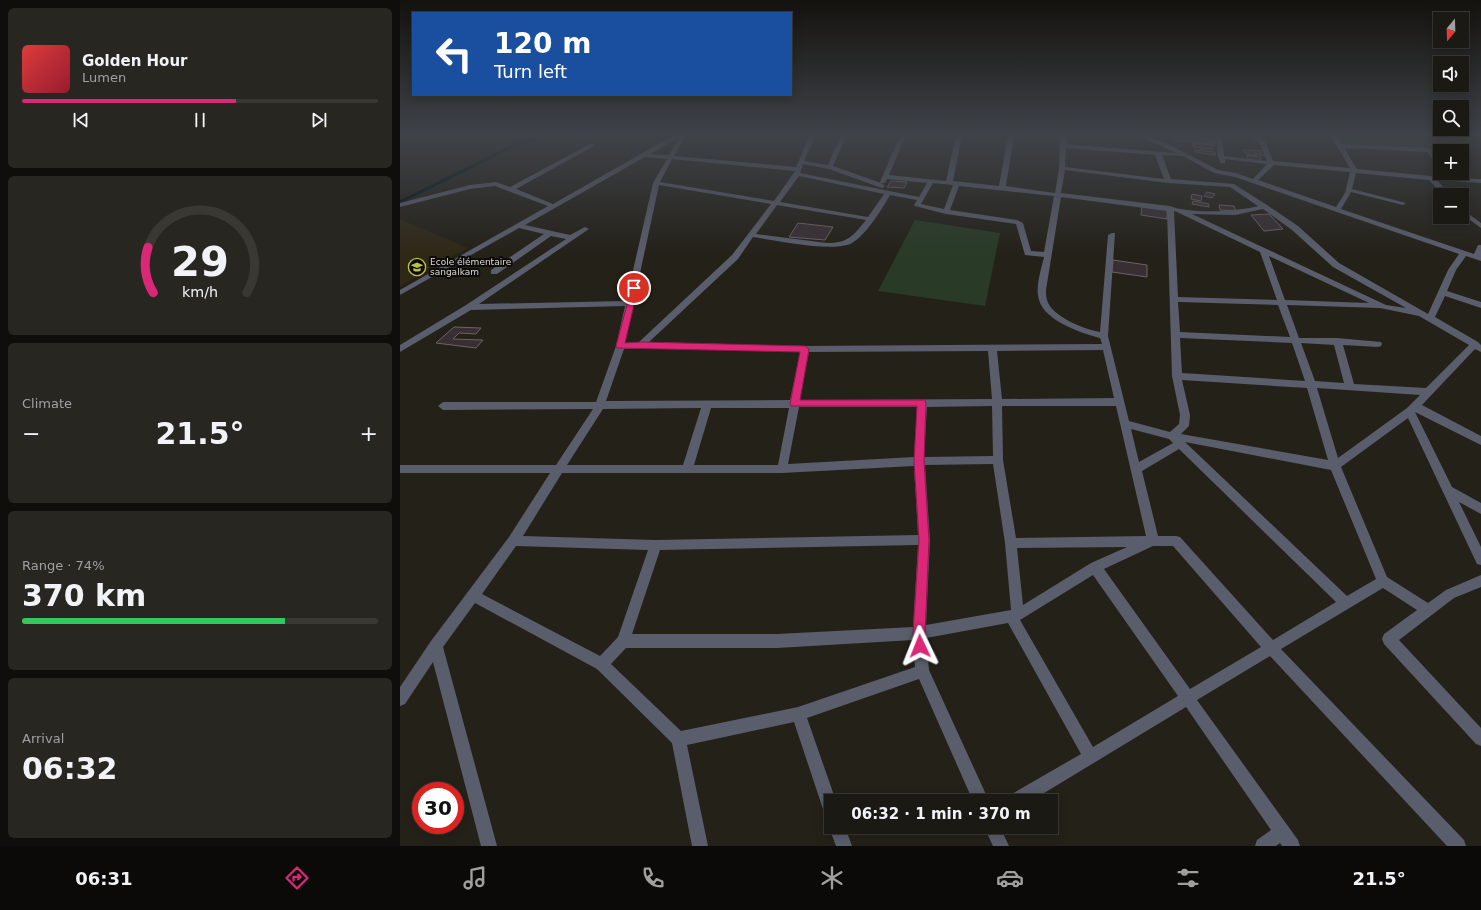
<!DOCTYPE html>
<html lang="en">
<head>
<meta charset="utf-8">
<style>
  :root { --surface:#1b1913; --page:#282621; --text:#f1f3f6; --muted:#a0a0a0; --line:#393833; --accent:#db2777 }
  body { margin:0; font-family:"DejaVu Sans",sans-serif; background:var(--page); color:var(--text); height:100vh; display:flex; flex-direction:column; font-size:15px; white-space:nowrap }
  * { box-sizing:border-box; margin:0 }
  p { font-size:13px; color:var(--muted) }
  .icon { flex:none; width:22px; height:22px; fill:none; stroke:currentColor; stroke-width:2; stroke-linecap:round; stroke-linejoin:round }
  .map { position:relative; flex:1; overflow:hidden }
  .sheet { display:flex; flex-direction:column; gap:8px; padding:8px; background:#0f0e0a; width:400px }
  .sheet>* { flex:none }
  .banner { position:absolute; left:12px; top:12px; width:380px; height:84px; border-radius:0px; box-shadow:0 2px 10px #0003,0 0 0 1px var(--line); background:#1a4fa0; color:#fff; overflow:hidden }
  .needle { width:26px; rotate:199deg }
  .controls { position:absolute; left:1033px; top:12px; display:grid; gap:8px }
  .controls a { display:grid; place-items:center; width:36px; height:36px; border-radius:0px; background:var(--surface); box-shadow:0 2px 10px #0003,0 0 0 1px var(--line); font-size:20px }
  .speed { position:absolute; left:12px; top:782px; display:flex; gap:8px; font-size:20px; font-weight:700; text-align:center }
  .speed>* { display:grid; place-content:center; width:52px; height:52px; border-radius:50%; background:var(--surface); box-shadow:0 2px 10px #0003,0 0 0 1px var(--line); line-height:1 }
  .speed .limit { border:6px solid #d22; background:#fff; color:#111 }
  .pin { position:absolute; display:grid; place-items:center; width:34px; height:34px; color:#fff; margin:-17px; border:2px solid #fff; border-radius:50%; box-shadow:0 1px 4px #0007 }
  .me { position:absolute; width:44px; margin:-22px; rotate:358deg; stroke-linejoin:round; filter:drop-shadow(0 0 3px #0008) }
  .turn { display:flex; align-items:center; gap:14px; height:84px; padding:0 16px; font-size:18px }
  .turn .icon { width:52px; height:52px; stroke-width:2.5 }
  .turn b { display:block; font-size:28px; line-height:34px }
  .big { font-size:30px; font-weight:800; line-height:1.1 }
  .sheet .widget { flex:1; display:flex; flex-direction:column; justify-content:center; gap:6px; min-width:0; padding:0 14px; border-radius:6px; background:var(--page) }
  .sheet .dial { align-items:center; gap:0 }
  .dial svg { height:104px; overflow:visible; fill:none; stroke:var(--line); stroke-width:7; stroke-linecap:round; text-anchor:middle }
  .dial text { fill:var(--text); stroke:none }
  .song { display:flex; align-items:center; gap:12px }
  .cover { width:48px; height:48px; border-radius:6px; background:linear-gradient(135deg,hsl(0 70% 55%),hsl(350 70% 35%)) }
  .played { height:4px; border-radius:2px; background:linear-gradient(90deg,var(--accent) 60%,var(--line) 60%) }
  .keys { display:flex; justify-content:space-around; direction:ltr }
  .heat { display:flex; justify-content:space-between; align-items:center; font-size:22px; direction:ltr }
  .charge { height:6px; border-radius:3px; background:linear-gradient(90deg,#34c759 74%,var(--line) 0) }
  .trip { position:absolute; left:424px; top:794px; width:234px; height:40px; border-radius:0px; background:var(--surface); box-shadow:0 2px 10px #0003,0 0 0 1px var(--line); font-weight:800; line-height:40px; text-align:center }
  .tab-bar { display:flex; height:64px; justify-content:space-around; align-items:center; background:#0b0a08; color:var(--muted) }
  .tab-bar .icon { width:28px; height:28px }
  .tab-bar .selected { color:var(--accent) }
  .tab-bar b { font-size:18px; color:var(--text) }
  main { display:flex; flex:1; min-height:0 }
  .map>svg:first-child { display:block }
  .education { fill:#2f2817 }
  .green { fill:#293a26 }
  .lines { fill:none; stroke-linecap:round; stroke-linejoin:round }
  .stream { stroke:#001319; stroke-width:3 }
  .building { fill:#382f33; stroke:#6c6265 }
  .street { fill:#5a5d6b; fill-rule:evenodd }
  .route { fill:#db2777; stroke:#8e194d }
  .labels { text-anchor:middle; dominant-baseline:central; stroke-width:4; stroke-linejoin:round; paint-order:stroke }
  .far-poi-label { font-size:9px; fill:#dedcd7; stroke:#0c0b08; text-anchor:start }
</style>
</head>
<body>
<main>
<section class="sheet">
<div class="widget">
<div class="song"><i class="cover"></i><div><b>Golden Hour</b><p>Lumen</p></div></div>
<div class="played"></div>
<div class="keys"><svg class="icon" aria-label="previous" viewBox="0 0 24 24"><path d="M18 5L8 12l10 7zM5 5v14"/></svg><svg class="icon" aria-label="pause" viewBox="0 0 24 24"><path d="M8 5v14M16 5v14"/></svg><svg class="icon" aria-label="next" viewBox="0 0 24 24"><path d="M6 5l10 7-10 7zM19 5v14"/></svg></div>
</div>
<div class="widget dial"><svg viewBox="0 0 100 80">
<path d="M14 69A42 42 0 1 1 86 69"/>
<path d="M14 69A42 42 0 0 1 10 34" stroke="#db2777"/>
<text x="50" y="56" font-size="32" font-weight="700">29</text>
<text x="50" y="72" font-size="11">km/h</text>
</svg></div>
<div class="widget"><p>Climate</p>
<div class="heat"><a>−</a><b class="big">21.5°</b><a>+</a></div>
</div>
<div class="widget"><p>Range · 74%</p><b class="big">370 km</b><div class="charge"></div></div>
<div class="widget"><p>Arrival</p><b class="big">06:32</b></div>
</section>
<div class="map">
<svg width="1081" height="846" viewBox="0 0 1081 846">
  <rect width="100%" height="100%" fill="#242119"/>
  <!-- education -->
  <polygon class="education" points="0,219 68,248 0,286"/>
  <!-- green -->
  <g class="green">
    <polygon points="929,135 1025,135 1037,149 934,143"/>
    <polygon points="515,220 600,233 585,306 478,291"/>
  </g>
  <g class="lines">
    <!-- stream -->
    <polyline class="stream" points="0,202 115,145 145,135"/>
  </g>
  <!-- building -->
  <g class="building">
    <polygon points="773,135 793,137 791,141 793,142 773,140"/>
    <polygon points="795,137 815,140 815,142 808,141 815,143 815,145 795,141"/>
    <polygon points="793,143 813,145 813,149 793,147 793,145 796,146 793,144"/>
    <polygon points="801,149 805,149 804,151 815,152 815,155 795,152 795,150 801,151"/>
    <polygon points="844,150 864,151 865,156 855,153 857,155 851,155 845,153"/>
    <polygon points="847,155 861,157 861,159 860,159 860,161 848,160"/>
    <polygon points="491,181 507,182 504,188 487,187"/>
    <polygon points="807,192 815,194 812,198 804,196"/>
    <polygon points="792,194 802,196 801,201 791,199"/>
    <polygon points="793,201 809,204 809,207 792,204"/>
    <polygon points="819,205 834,206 836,211 820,210"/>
    <polygon points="742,206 767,210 767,219 741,215"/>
    <polygon points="869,214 883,229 864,231 851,215"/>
    <polygon points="398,223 433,227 425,240 389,237"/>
    <polygon points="713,260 747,265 747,277 712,272"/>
    <polygon points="54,327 81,328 76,334 59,333 53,339 83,340 76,348 36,343"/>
  </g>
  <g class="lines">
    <!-- street -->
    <g class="street">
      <path d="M 274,135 L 286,135 L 274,156 L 396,167 L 410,135 L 416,135 L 404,161 L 428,165 L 441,135 L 447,135 L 433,166 L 481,183 L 480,182 L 500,135 L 506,135 L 489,175 L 546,181 L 556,135 L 562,135 L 553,181 L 599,186 L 608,135 L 614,135 L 606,186 L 655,193 L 659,168 L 660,135 L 666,135 L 666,144 L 776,153 L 737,135 L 746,135 L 772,146 L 818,170 L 836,173 L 853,179 L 867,164 L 825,159 L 825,163 L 821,163 L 818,157 L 816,135 L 822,135 L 824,156 L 867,161 L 860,144 L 851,135 L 858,135 L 866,143 L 873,161 L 950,168 L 930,135 L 936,135 L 942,144 L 1029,148 L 1031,149 L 1040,161 L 1040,167 L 1038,166 L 1027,152 L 944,148 L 957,169 L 1052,178 L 1081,179 L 1081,183 L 1037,180 L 1050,195 L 1043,195 L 1029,180 L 956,173 L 952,189 L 1006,203 L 1003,205 L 951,192 L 941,209 L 1074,254 L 1078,245 L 1081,245 L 1081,261 L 1066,256 L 1056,270 L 1047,291 L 1081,302 L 1081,308 L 1045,296 L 1035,317 L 1078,342 L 1081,345 L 1081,352 L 1075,349 L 1022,405 L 1081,436 L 1081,445 L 1015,412 L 1052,487 L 1081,503 L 1081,514 L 1059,502 L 1081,547 L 1081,565 L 1077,564 L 1008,418 L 941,467 L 987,577 L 1028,603 L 1046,590 L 1081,575 L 1081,587 L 1054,598 L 999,640 L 1081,728 L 1081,746 L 1076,744 L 984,644 L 982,639 L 984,634 L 1017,610 L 983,588 L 881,649 L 1064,840 L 1066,846 L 1047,846 L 870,656 L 797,700 L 898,840 L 900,846 L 882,846 L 880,843 L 876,846 L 855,846 L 857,840 L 871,830 L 786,707 L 631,801 L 608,801 L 610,795 L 681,754 L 608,623 L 526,638 L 529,670 L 589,801 L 573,801 L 519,679 L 407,718 L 436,801 L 431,801 L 431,817 L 425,815 L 394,722 L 287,745 L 308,846 L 292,846 L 272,743 L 197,669 L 75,603 L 43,647 L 97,846 L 81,846 L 33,662 L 5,704 L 0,706 L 0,687 L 31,641 L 109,537 L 150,473 L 0,473 L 0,465 L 156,465 L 193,409 L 43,410 L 38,406 L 43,402 L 196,402 L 216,346 L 225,306 L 71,310 L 0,352 L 0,345 L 66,305 L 166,239 L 151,236 L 97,274 L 91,274 L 91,270 L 144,234 L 119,228 L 0,295 L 0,290 L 148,206 L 95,186 L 70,189 L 0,207 L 0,203 L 70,185 L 96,182 L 110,187 L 190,144 L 194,144 L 194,146 L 116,189 L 153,204 ZM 279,138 L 269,155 L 250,154 ZM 666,148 L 755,155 L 764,179 L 665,167 ZM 762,155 L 783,156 L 814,173 L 835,177 L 1059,254 L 1048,270 L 1028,314 L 939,263 L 898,226 L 867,205 L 834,184 L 771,179 ZM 245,157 L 267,159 L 253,183 L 226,301 L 79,304 L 189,229 L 185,227 L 170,235 L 125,225 ZM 272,159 L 395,171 L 374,201 L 260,182 ZM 403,164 L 429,169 L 482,188 L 485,186 L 481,183 L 485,183 L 487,179 L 527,183 L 519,197 L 400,173 ZM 874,165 L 950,172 L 945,193 L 936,207 L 858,180 ZM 665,170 L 768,183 L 830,187 L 858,206 C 837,212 789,214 770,206 L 661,193 ZM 399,176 L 484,194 L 468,217 L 380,202 ZM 533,183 L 553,185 L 544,209 L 521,204 ZM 259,185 L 371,204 L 332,255 L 239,342 L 225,343 L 233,305 L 235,303 L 234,301 ZM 559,186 L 654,196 L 644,252 L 631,251 L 623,223 L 617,220 L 550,210 ZM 490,195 L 517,200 L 514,205 L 515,206 L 546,214 L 616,224 L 625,255 L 644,257 C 641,270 635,287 639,300 C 645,321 681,333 700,338 L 702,344 L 405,346 L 249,342 L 338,259 L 353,237 C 374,240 435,253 452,243 C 466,235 482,209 490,195 ZM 661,197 L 767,211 L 772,376 L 780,415 L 779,424 L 770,432 L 729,421 L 708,336 L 715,233 L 712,233 L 708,235 L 700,332 C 684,329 652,317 647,300 C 646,297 646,293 646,290 ZM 377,205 L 466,220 C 453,236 448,243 427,243 L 356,234 ZM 863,209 L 892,230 L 933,267 L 1006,308 L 986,305 L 792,214 L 835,215 ZM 774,211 L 777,212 L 860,252 L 877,300 L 778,297 ZM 869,256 L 969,303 L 885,300 ZM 778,302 L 878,305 L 890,337 L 780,332 ZM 887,305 L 980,308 L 1019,316 L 1069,345 L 1026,388 L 954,384 L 943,345 L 978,347 L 981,346 L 982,344 L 981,342 L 937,338 L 899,338 ZM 780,338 L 892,343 L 905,381 L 782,373 ZM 901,343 L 934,345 L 944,383 L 915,381 ZM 241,348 L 400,352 L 390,400 L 206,401 L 224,349 ZM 703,350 L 714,398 L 602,399 L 597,351 ZM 588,351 L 592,399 L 400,400 L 409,352 ZM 782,380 L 907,388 L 928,460 L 781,434 L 789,426 L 790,415 ZM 917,388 L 1020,395 L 1007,408 L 938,458 ZM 592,406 L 593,456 L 524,457 L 527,407 ZM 602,406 L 716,406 L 746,536 L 616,538 L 603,460 ZM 399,407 L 517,407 L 514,457 L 388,464 ZM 301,408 L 283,465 L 167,465 L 203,409 ZM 311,408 L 389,408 L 378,465 L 294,465 ZM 731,429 L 769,439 L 773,443 L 739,462 ZM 785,442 L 931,470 L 976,579 L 947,596 ZM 779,449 L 936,602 L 873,640 L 780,537 L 776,536 L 758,536 L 742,471 ZM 593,464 L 605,543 L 611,610 L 526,625 L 530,540 L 525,465 ZM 514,466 L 518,535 L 256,540 L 123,536 L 162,473 L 382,473 ZM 518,545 L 513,627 L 377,634 L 232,634 L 260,550 ZM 116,546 L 248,550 L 218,637 L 200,656 L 82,594 ZM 753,546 L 773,546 L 861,647 L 790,689 L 704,569 ZM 727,547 L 691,563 L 623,605 L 617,548 ZM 693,575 L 778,696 L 693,747 L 620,620 ZM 513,640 L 515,667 L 398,707 L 281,731 L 211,664 L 226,648 L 377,648 Z"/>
      <polygon points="1062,209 1081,223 1081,228 1062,214"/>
      <polygon points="431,822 431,827 445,827 452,846 436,846 429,827"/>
      <polygon points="584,827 600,827 609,846 593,846"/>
    </g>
  </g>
  <!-- sky -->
  <linearGradient id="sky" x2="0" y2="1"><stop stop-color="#14120e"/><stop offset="0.53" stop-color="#3f4349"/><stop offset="1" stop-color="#3f4349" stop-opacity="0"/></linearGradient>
  <rect width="1081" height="254" fill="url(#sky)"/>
  <!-- route -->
  <polygon class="route" points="232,286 234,286 238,288 225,343 241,342 405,346 409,349 400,400 525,400 526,403 524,461 529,540 525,633 526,646 525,650 520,652 516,650 513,633 519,540 514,461 517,406 391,406 390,404 400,352 217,348 216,346"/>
  <!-- icons -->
  <defs>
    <symbol id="school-ring" viewBox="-11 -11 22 22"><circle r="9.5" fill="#0c0b08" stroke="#bbc044" stroke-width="1.5"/><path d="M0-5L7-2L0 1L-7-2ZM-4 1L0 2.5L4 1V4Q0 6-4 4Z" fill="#bbc044"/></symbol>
  </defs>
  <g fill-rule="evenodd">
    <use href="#school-ring" x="7" y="257" width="20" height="20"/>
  </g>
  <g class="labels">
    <!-- far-poi labels -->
    <g class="far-poi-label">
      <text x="30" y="262">Ecole élémentaire<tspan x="30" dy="10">sangalkam</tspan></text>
    </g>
  </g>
</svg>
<div class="controls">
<a><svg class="needle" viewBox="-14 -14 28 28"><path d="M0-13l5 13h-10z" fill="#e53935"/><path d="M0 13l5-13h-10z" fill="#a0a0a0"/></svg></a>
<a><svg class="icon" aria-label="sound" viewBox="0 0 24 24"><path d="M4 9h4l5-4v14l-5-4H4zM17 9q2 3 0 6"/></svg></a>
<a><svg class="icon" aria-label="search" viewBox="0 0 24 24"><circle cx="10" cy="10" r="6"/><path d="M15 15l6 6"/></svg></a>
<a>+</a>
<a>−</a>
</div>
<div class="speed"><div class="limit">30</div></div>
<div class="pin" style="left:234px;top:288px;background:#d93025"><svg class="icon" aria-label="arrive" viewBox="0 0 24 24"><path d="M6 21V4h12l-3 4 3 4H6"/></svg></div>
<svg class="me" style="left:520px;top:646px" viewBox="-20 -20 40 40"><path d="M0-17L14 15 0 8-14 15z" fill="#db2777" stroke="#fff" stroke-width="4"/></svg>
<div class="trip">06:32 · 1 min · 370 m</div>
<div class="banner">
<div class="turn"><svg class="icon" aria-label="left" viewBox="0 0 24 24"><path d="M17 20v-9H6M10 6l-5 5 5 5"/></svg><div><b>120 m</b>Turn left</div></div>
</div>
</div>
</main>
<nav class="tab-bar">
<b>06:31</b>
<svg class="icon selected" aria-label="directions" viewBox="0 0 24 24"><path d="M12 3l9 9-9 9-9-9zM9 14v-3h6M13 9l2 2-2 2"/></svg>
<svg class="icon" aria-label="music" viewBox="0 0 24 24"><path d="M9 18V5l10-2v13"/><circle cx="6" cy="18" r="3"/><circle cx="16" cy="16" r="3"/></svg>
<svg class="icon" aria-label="phone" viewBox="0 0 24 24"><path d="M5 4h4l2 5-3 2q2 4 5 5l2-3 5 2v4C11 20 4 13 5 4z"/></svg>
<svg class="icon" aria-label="climate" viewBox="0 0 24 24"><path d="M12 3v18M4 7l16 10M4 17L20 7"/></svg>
<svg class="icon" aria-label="car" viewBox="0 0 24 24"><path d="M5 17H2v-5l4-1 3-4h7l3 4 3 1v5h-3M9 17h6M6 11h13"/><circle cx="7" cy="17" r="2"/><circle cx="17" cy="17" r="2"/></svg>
<svg class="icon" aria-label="filters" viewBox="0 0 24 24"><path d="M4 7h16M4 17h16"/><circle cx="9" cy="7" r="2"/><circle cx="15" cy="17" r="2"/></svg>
<b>21.5°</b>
</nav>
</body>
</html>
